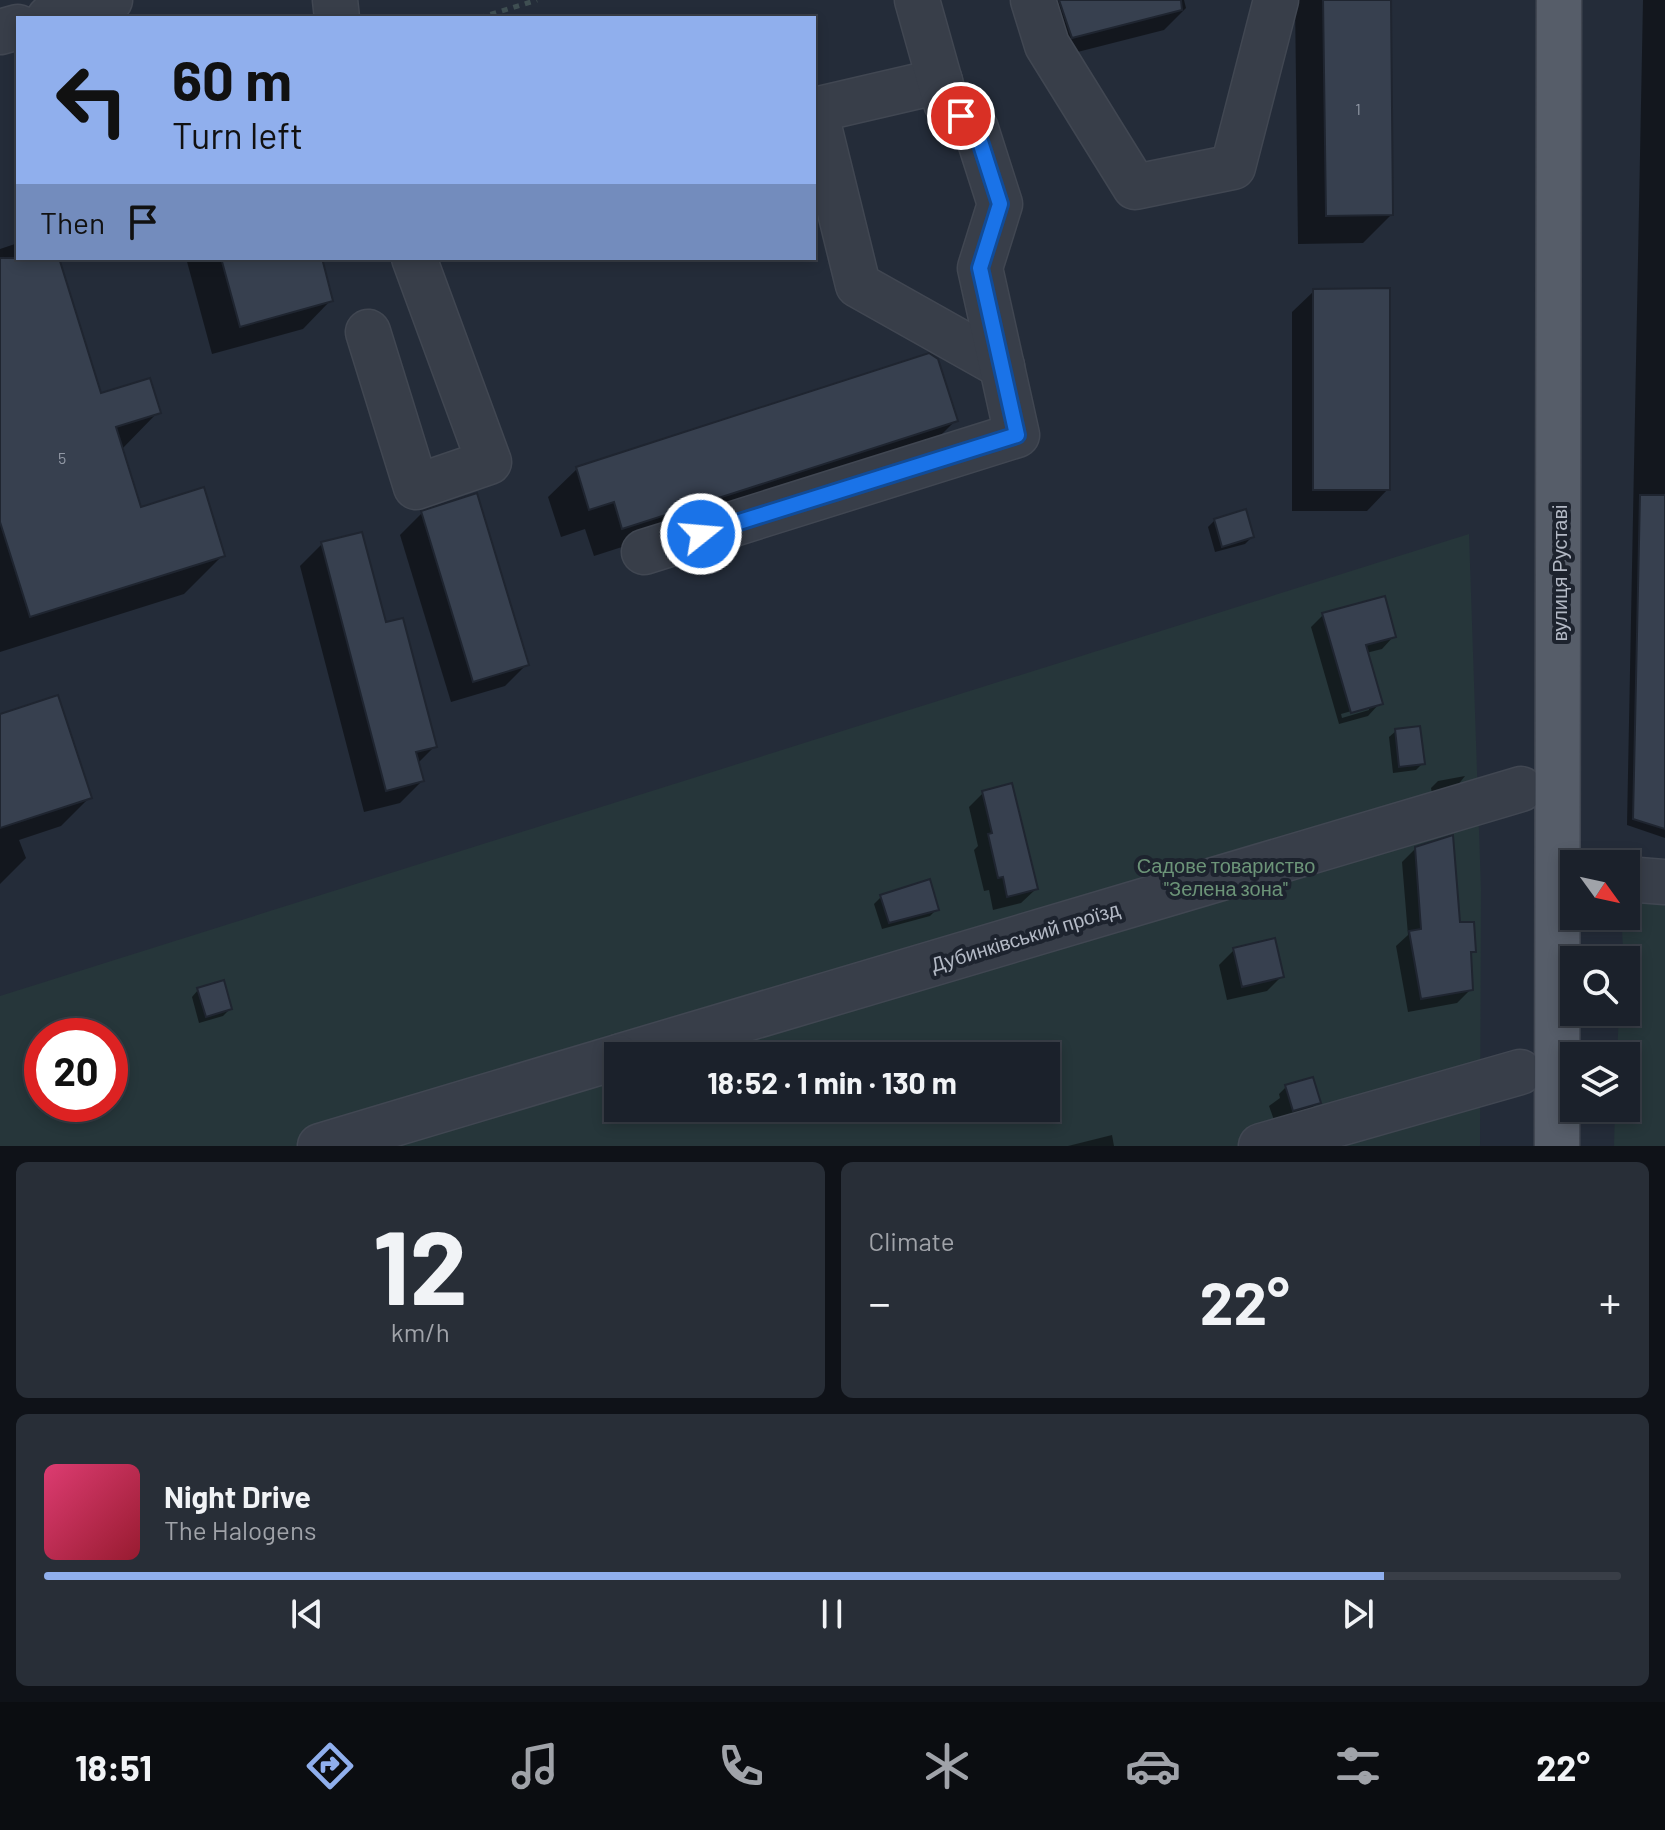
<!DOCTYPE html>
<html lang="en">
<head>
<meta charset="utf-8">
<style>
  :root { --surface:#1b212b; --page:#282e37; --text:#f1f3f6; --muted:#a0a3a9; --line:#393e47; --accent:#90afed }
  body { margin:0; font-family:Barlow,sans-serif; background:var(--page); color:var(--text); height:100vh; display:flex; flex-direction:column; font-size:30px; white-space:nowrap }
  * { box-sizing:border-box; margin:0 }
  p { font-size:26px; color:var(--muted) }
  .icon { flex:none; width:44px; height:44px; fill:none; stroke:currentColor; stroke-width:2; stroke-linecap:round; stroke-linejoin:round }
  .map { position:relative; height:1146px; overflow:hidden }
  .details { display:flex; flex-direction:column; gap:16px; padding:16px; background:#0f1218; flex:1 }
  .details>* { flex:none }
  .banner { position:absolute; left:16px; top:16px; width:800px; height:244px; border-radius:0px; box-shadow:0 4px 12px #0003,0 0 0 2px var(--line); background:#90afed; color:#111; overflow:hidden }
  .needle { width:52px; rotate:123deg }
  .fabs { position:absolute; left:1560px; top:850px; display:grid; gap:16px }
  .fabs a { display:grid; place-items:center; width:80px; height:80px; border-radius:0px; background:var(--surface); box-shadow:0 4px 12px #0003,0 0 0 2px var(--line); font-size:40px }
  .speed { position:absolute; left:24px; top:1018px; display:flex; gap:16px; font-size:40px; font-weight:700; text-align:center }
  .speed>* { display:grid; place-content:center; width:104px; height:104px; border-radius:50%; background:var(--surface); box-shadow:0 4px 12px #0003,0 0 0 2px var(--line); line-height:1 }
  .speed .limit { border:12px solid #d22; background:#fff; color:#111 }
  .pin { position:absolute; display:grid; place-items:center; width:68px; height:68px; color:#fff; margin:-34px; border:4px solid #fff; border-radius:50%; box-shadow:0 2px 8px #0007 }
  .me { position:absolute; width:88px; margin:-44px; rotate:73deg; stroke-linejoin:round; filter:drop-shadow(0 0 6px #0008) }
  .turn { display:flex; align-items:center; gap:28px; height:168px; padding:0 24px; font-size:36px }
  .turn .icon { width:104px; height:104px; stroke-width:2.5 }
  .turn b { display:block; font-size:56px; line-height:68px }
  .then { display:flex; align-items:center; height:76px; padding:0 24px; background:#0003; gap:16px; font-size:30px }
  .big { font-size:60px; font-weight:700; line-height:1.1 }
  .details .tile { flex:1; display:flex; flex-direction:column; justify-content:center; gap:12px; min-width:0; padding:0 28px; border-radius:12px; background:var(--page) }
  .details .dial { align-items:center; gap:0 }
  .dial b { font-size:104px; line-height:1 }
  .song { display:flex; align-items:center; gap:24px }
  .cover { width:96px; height:96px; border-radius:12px; background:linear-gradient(135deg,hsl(340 70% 55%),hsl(350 70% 35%)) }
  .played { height:8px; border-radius:4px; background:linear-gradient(90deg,var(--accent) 85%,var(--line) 85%) }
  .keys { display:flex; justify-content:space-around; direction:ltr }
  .heat { display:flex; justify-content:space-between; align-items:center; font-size:44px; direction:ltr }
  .details .tiles { flex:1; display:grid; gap:16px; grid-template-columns:1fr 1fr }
  .tile:last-child { grid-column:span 2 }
  .trip { position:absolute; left:604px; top:1042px; width:456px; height:80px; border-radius:0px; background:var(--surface); box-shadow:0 4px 12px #0003,0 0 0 2px var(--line); font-weight:700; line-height:80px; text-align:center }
  .dock { display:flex; height:128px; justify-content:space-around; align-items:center; background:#0b0d11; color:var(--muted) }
  .dock .icon { width:56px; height:56px }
  .dock .active { color:var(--accent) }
  .dock b { font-size:36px; color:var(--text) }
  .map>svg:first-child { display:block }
  .green { fill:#26363a; fill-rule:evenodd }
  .shadow { fill:#0007; fill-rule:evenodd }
  .building { fill:#37404f; stroke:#1f2530; stroke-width:2 }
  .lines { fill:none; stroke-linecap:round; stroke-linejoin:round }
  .minor-casing { stroke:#414752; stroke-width:47 }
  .major-casing { stroke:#414752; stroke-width:47 }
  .path { stroke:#3f4f52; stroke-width:5; stroke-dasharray:6 6; stroke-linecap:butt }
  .minor { stroke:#383e49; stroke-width:44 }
  .major { stroke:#565d69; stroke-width:44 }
  .route-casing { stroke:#114b97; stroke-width:20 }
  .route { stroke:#1a73e8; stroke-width:14 }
  .labels { text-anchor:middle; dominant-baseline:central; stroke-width:8; stroke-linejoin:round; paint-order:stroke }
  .number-label { font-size:16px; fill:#9299a6 }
  .street-label { font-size:20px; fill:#b3b9c5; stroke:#1d232e }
  .park-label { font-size:20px; fill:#6c9478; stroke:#1d232e }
</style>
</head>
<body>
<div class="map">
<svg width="1665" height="1146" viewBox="0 0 1665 1146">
  <rect width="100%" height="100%" fill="#242c39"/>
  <!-- green -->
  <g class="green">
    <path d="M 1469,534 L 1481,890 L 1480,1146 L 0,1146 L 0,996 ZM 42,1036 L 110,1036 L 110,1104 L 42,1104 ZM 618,1056 L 1046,1056 L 1046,1108 L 618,1108 Z"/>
    <polygon points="1665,897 1665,1146 1614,1146 1615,1108 1626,1108 1626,1056 1617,1056 1619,1012 1626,1012 1622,929 1633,903"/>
  </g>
  <!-- shadow -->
  <g class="shadow">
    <polygon points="1028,0 1184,0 1186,8 1164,30 1050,59"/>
    <polygon points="1295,0 1389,0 1391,215 1363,243 1298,244"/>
    <polygon points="1643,0 1665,0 1665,838 1627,825"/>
    <polygon points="18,243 18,258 56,258 100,396 158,412 121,450 139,509 223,555 184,594 0,652 0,249"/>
    <polygon points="186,258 319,258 331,300 303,329 212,354"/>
    <polygon points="1314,291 1388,489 1367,511 1292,511 1292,312"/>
    <polygon points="956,420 927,449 594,556 585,529 561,537 548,497 577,469"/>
    <polygon points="422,513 527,664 505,686 451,702 400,535"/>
    <polygon points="1215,520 1252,537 1245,544 1215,552 1208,527"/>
    <polygon points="322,544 384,625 435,746 417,764 422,781 400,803 364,812 300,566"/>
    <path d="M 1323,615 L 1394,636 L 1382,649 L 1366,653 L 1380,703 L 1368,716 L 1339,724 L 1311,627 ZM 1369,706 L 1369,710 L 1342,718 L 1341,714 Z"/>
    <polygon points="0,716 89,798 61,826 19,840 26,858 0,884"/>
    <polygon points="1396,731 1423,763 1416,770 1393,773 1389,737"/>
    <polygon points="1465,776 1458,785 1432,793 1431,788 1438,781"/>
    <polygon points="983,793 1036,889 1021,903 993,910 989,890 984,891 974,850 978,846 969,807"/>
    <polygon points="1416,848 1474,951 1469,957 1471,989 1457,1003 1408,1012 1396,946 1408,935 1402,862"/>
    <polygon points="881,897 937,909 930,916 882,929 874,904"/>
    <polygon points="1234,950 1282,976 1267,991 1227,1000 1219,965"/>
    <polygon points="198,990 230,1009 223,1016 199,1023 192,997"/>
    <polygon points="1311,1079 1318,1102 1311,1109 1274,1120 1269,1106 1280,1098 1279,1094 1286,1087"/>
    <polygon points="1112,1135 1114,1146 1068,1146"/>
  </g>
  <!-- building -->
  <g class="building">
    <polygon points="1059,0 1181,0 1182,10 1072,38"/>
    <polygon points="1323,0 1391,0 1393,215 1326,216"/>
    <polygon points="0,258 59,258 101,393 150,378 161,413 116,427 141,507 204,487 225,556 30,617 0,522"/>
    <polygon points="221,258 322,258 333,301 240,327"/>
    <polygon points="1390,288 1390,490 1313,490 1313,289"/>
    <polygon points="929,353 938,359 958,421 622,529 614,502 589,510 576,467"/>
    <polygon points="477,493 529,665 473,682 421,511"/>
    <polygon points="1640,495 1665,495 1665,829 1633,819"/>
    <polygon points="1246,509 1254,537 1222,547 1214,519"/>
    <polygon points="362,532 386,622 403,618 437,747 416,752 424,781 386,791 321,542"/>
    <polygon points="1385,596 1396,637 1366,645 1383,704 1351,713 1322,613"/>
    <polygon points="58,695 92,798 0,828 0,714"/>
    <polygon points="1420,726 1425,764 1399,767 1395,729"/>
    <polygon points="1012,783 1038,889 1007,897 1003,877 998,878 988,834 992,833 982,791"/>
    <polygon points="1453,835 1460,922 1474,922 1476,952 1471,952 1473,990 1421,999 1409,931 1421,929 1415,847"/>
    <polygon points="930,879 939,910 889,923 880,895"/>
    <polygon points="1275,938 1284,977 1242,987 1233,948"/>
    <polygon points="224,980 232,1009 206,1017 197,988"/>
    <polygon points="1313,1077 1321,1103 1293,1111 1285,1085"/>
  </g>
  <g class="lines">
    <defs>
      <g id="minor">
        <polyline points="335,0 337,18"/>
        <polyline points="1033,0 1047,45 1135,187 1233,167 1276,0"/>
        <polyline points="49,18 110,0"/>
        <polyline points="0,32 18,27"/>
        <polyline points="940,81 815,110 858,285 1002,366"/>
        <polyline points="368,332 416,487 489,462 414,258"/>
        <polyline points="644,552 1017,435 980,268 1000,204 976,129 946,103 917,0"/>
        <polyline points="1626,879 1665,882"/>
        <polyline points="621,1056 1521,789"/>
        <polyline points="320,1146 618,1057"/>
        <polyline points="1261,1146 1520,1072"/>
      </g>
      <polyline id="major" points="1557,1146 1559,0"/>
    </defs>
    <!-- minor casing -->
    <use href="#minor" class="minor-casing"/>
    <!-- major casing -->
    <use href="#major" class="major-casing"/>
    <!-- path -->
    <polyline class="path" points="479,18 537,0"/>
    <!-- minor -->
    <use href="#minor" class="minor"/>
    <!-- major -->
    <use href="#major" class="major"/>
  </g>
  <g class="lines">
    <defs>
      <polyline id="route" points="701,534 1017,435 980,268 1000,204 976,129 961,116"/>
    </defs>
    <!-- route casing -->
    <use href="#route" class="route-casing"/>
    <!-- route -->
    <use href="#route" class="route"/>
  </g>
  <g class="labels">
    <!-- number labels -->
    <g class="number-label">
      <text x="1358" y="108">1</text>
      <text x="62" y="457">5</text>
    </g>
    <!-- street labels -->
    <g class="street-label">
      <text transform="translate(1559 573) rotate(-90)">вулиця Руставі</text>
      <text transform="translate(1025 936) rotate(-17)">Дубинківський проїзд</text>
    </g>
    <!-- park labels -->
    <g class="park-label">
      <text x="1226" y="865">Садове товариство<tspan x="1226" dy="23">"Зелена зона"</tspan></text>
    </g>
  </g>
</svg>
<div class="fabs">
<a><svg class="needle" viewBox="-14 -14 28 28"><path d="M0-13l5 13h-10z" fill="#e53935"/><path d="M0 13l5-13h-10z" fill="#a0a3a9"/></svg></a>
<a><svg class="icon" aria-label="search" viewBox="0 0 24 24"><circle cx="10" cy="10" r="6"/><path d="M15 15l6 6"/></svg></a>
<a><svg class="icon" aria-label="layers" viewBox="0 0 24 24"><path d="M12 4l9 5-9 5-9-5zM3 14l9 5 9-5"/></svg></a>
</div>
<div class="speed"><div class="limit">20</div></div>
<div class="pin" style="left:961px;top:116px;background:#d93025"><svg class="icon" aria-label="arrive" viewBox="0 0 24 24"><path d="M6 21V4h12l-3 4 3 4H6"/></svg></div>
<svg class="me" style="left:701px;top:534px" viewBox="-20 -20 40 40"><circle r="17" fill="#1a73e8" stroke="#fff" stroke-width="3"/><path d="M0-11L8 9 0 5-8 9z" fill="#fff"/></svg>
<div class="trip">18:52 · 1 min · 130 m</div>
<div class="banner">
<div class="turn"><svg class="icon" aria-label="left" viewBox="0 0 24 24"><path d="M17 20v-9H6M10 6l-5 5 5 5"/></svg><div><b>60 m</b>Turn left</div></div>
<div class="then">Then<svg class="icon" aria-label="arrive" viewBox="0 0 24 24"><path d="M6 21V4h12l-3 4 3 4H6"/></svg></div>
</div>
</div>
<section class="details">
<div class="tiles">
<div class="tile dial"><b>12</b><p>km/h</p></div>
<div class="tile"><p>Climate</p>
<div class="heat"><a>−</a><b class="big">22°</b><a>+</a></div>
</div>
<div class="tile">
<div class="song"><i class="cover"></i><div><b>Night Drive</b><p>The Halogens</p></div></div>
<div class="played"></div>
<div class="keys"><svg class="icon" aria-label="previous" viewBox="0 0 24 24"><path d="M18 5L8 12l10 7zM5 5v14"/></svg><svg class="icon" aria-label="pause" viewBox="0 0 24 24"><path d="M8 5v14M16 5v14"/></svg><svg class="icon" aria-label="next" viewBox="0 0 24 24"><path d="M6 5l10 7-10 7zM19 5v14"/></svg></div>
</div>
</div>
</section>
<nav class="dock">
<b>18:51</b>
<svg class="icon active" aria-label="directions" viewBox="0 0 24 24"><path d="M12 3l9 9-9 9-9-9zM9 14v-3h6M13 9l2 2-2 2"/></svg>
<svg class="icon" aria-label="music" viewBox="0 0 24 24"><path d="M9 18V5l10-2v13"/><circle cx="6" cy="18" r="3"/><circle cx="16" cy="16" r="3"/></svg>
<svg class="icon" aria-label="phone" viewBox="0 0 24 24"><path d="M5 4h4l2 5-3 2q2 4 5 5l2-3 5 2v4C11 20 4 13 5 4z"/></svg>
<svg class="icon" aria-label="climate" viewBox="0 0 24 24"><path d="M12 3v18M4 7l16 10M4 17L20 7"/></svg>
<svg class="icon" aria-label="car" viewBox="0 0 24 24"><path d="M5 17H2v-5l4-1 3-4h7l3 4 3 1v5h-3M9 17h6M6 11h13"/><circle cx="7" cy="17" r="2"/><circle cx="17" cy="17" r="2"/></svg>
<svg class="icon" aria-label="filters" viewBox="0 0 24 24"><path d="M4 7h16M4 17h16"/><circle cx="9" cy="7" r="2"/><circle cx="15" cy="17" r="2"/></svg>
<b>22°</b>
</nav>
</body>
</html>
